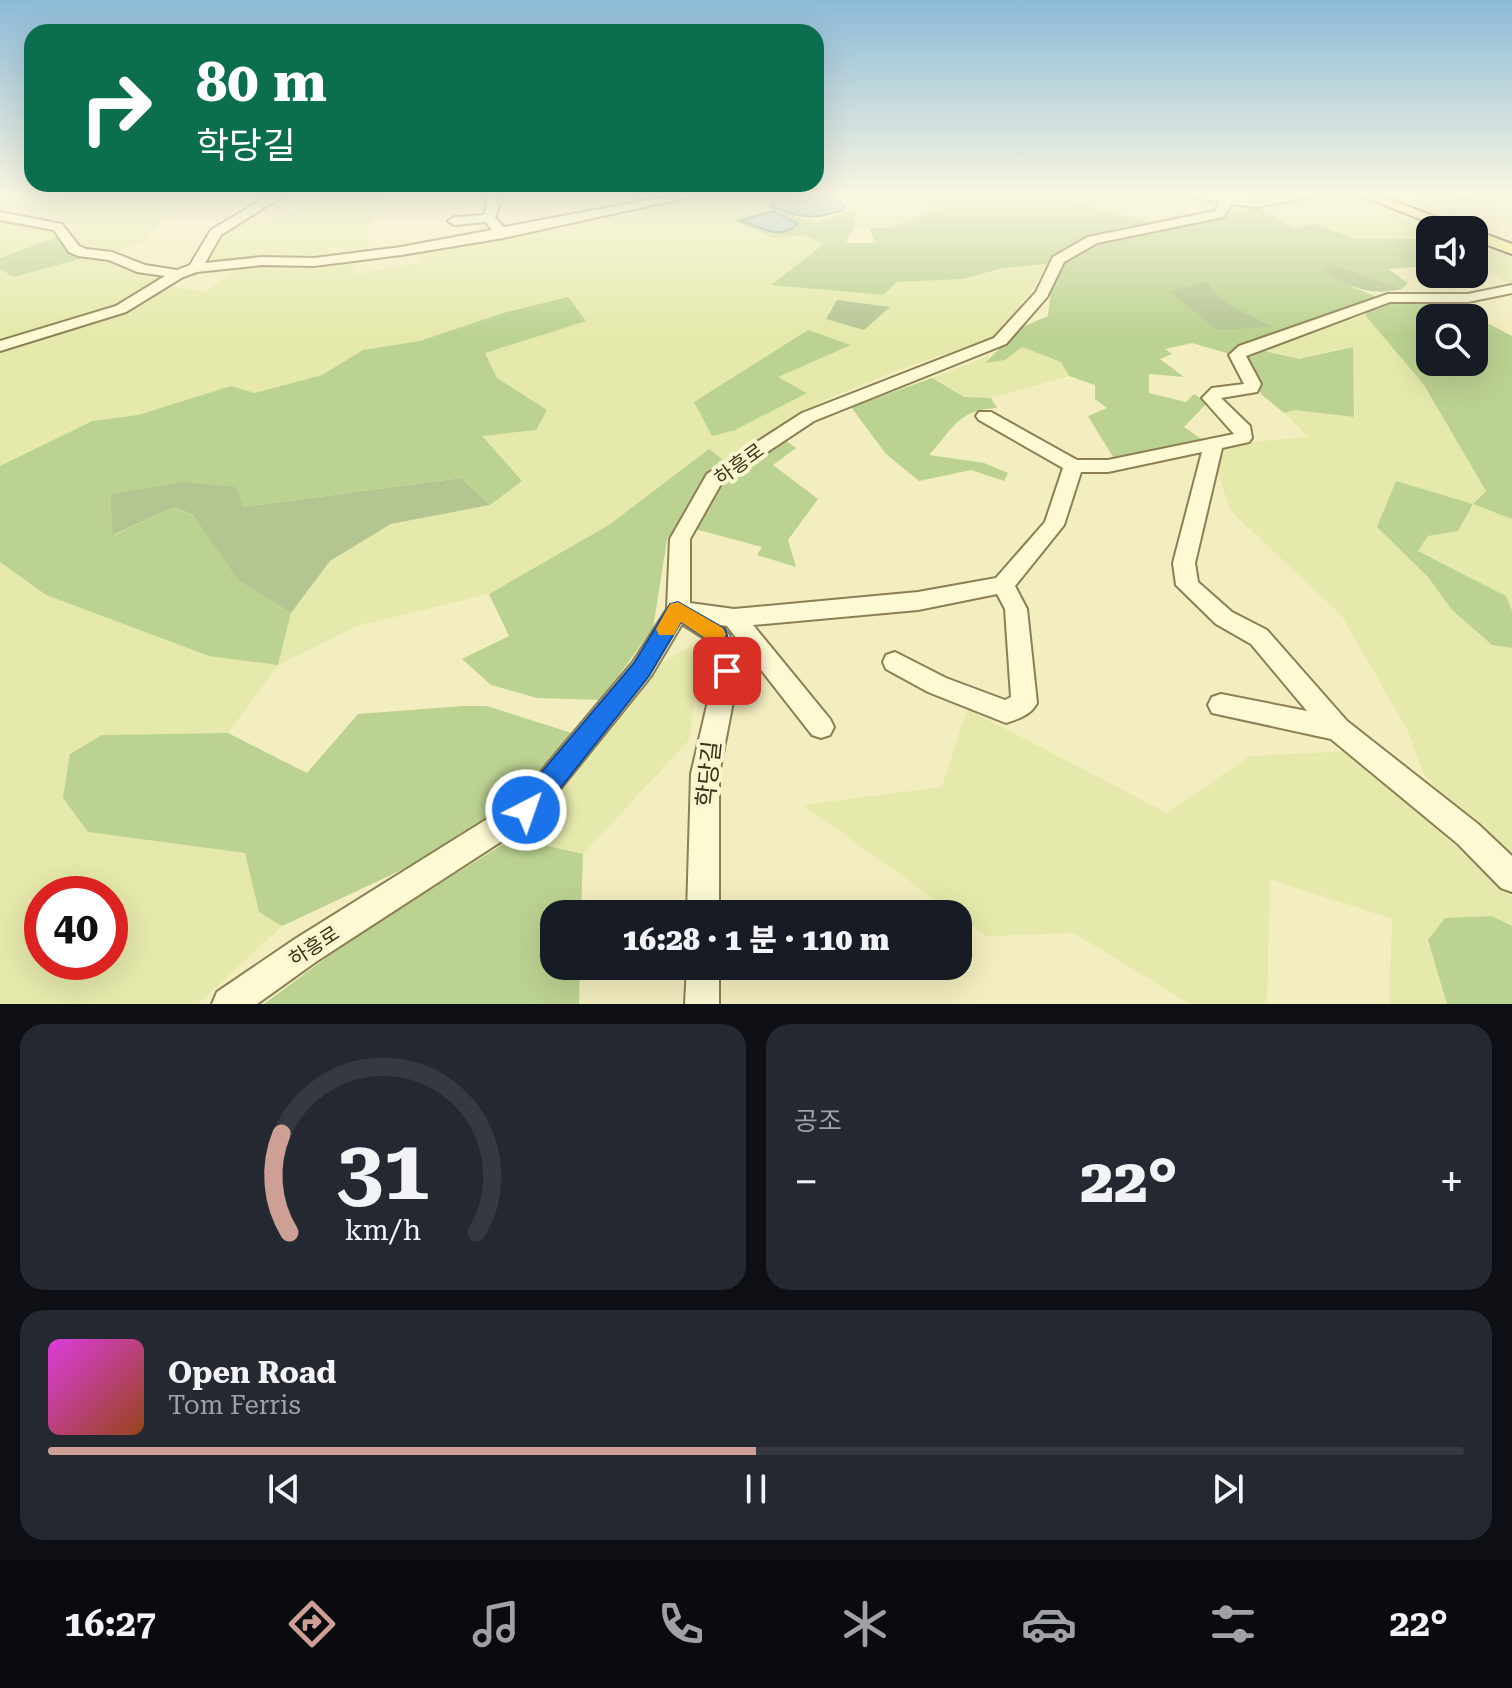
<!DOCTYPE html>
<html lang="ko">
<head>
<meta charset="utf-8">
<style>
  :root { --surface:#171b24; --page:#242831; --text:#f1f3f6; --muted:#9ea1a6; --line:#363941; --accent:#cea095 }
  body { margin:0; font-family:"Roboto Serif","Noto Sans KR",serif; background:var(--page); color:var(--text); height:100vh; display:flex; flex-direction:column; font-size:30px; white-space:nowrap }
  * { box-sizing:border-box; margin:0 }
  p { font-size:26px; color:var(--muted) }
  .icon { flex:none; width:44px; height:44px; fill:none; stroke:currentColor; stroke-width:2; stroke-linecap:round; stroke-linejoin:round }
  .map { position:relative; height:1004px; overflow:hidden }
  .side { display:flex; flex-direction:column; gap:20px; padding:20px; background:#0d0f14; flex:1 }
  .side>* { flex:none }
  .top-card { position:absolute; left:24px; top:24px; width:800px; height:168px; border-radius:24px; box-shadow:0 8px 32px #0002; background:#0b6e4f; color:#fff; overflow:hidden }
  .controls { position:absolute; left:1416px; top:216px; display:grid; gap:16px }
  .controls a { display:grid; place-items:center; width:72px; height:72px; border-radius:16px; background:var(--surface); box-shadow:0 8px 32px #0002; font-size:40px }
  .speed { position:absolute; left:24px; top:876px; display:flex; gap:16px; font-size:40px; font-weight:700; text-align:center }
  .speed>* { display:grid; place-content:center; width:104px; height:104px; border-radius:50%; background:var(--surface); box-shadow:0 8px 32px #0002; line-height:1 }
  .speed .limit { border:12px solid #d22; background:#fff; color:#111 }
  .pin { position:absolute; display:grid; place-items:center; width:68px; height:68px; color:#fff; margin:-34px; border-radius:16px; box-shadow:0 4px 12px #0006 }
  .me { position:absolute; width:88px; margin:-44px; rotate:41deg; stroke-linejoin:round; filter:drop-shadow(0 0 6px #0008) }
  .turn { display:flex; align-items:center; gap:28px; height:168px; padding:0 40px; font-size:36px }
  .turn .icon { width:104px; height:104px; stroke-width:2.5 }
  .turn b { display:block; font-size:56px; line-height:68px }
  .big { font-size:60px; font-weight:800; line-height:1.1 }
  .side .widget { flex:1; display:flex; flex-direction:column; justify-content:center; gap:12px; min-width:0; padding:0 28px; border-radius:24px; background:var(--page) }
  .side .dial { align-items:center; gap:0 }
  .dial svg { height:208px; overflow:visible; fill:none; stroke:var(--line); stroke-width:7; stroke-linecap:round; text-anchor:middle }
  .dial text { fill:var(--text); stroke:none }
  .song { display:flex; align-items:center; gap:24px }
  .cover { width:96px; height:96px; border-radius:12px; background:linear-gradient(135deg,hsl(300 70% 55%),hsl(20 70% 35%)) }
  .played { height:8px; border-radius:4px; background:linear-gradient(90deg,var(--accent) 50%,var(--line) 50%) }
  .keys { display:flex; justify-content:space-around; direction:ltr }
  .heat { display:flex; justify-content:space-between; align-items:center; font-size:44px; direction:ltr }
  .side .tiles { flex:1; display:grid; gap:20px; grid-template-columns:1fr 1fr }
  .widget:last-child { grid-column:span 2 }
  .trip { position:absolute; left:540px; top:900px; width:432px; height:80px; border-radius:24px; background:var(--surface); box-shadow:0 8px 32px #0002; font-weight:800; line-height:80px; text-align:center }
  .tab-bar { display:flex; height:128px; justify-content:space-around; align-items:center; background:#090b0e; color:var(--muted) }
  .tab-bar .icon { width:56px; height:56px }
  .tab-bar .active { color:var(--accent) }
  .tab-bar b { font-size:36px; color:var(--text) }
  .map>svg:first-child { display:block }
  .farmland { fill:#e5e9ab; fill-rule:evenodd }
  .green { fill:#bcd291; fill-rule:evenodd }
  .cemetery { fill:#b4c592 }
  .water { fill:#a2c4c1; stroke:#689392; stroke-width:2 }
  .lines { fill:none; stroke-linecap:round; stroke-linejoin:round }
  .minor-casing { stroke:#8d7f55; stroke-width:4 }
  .major-casing { stroke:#5a4b2a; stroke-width:4 }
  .minor { fill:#fcf9d3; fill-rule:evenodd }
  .major { fill:#faf192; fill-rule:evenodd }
  .route { fill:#1a73e8; stroke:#114b97; stroke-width:2 }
  .slow { fill:#f59e0b }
  .labels { text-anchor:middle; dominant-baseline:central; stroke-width:8; stroke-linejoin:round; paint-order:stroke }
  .street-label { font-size:20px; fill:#3b321b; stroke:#f9f6cf }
  .near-street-label { font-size:24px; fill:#3b321b; stroke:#f9f6cf }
</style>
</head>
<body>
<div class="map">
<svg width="1512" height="1004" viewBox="0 0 1512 1004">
  <rect width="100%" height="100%" fill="#f3eebf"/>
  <!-- farmland -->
  <g class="farmland">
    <polygon points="0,195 202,195 169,214 143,242 115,252 90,250 74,239 70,222 0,210"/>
    <polygon points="327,195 383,195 370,226 367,248 344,252 343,246 330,247 329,257 203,264 237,224 255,224 283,216 293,213 299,203 327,200"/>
    <path d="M 707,195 L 767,195 L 765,210 L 732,220 L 774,238 L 803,235 L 825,244 L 772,285 L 883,295 L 897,282 L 963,279 L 1003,268 L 1049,264 L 1000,336 L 903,368 L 822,401 L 727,463 L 651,496 L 609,526 L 489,594 L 357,626 L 278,665 L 228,733 L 102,735 L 88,832 L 245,853 L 259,912 L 282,926 L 198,1004 L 0,1004 L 0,562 L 46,595 L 278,665 L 291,613 L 330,561 L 392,524 L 490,505 L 521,481 L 481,436 L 535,430 L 546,411 L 497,378 L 485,353 L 586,320 L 504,313 L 420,341 L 363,350 L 322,375 L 255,393 L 231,386 L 138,415 L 91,421 L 0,466 L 0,349 L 123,311 L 167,286 L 206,292 L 242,265 L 358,258 L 354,274 L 424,262 L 417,252 ZM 837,300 L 889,307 L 889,308 L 864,330 L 827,319 ZM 808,330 L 850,345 L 777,377 L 806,392 L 694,402 ZM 42,894 L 110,894 L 110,962 L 42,962 Z"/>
    <polygon points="837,195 934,195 918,199 941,209 890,228 855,228 855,209"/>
    <polygon points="1045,195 1163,195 1208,202 1192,213 1149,222"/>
    <polygon points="1242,195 1346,195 1439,230 1430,230 1430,246 1417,239 1356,239 1313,224 1296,229"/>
    <polygon points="1444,195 1512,195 1512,226 1474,207"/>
    <polygon points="0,218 55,230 59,236 0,258"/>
    <polygon points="1474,243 1512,257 1512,285 1474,266"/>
    <polygon points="87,257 104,257 169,275 121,306 0,343 0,269 14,277"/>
    <polygon points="1365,315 1424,385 1486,491 1474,503 1512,519 1512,611 1472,578 1418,551 1428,536 1377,527 1428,577 1452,610 1492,645 1512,648 1512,868 1447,804 1424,774 1408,731 1342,616 1231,511 1213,460 1218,450 1240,443 1308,437 1284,413 1295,410 1355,417 1352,346 1299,359 1256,349"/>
    <polygon points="1022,347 1061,362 1069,376 991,398 964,397 932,378 990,355 986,362 1005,360"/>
    <polygon points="703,640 689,740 583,854 513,838 659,664"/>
    <polygon points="967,709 1167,813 1250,756 1352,751 1512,898 1512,926 1492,916 1428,940 1447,1004 1389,1004 1392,919 1270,879 1267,1004 1190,1004 1074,933 986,936 803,805 942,787"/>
  </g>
  <!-- green -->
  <g class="green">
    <path d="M 934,195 L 1045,195 L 1149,222 C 1116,229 1072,236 1049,264 L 1003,268 L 963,279 L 897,282 L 883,295 L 771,285 L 824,244 L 803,235 L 774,238 L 731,220 L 774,210 L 816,223 L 855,209 L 855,228 L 844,243 L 876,243 L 869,228 L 890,228 L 940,209 L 917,199 Z"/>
    <path d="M 1256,206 L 1296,229 L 1313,224 L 1356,239 L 1417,239 L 1430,246 L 1430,259 L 1424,259 L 1427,266 L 1388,269 L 1408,283 L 1402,289 L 1336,265 L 1352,287 L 1378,297 L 1274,332 L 1230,354 L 1192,343 L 1165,349 L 1172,354 L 1160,359 L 1184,377 L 1149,374 L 1149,393 L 1186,402 L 1194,394 L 1207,403 L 1184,427 L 1206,442 L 1113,457 L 1088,416 L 1107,408 L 1095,399 L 1095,385 L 1069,376 L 1061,362 L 1022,347 L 1005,360 L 985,363 L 1020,328 L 1048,316 C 1050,300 1051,281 1060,266 C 1074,242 1153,233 1180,227 L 1169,218 L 1192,213 L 1219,217 Z"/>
    <polygon points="59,236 64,250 87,257 14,277 0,269 0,258"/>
    <polygon points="568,297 586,321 485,353 497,378 547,410 536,430 482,436 522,481 490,505 461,478 243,507 110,496 114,535 174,507 201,519 239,581 291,613 278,665 209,656 46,595 0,562 0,466 92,421 138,415 231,386 255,393 322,375 363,350 420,341 503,313"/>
    <path d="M 1395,300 L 1443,300 L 1512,336 L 1512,519 L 1473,504 L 1458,531 L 1428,536 L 1418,551 L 1506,596 L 1512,611 L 1512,648 L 1492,645 L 1452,610 L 1428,577 L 1377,527 L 1396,481 L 1473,504 L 1486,491 L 1424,385 L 1365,315 L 1372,307 ZM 1430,318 L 1474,318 L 1474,362 L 1430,362 Z"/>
    <polygon points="808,330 851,345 778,377 807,393 735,430 712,436 694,402"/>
    <polygon points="1353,347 1354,417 1295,410 1284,413 1261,394 1247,356 1256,349 1299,359"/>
    <path d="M 932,378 L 964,397 L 991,398 L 997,408 C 957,410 953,429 929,455 L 984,463 L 1008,473 L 1004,481 L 971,470 L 919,481 L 886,454 L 851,407 Z"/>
    <polygon points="783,439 796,448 773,465 818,499 788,540 796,567 757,555 762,547 695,529 722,477"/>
    <polygon points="709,449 727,463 709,477 667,540 653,628 601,700 537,698 491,685 462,659 509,636 489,594 609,525"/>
    <polygon points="463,706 487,706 575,734 472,837 282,926 259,912 245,853 88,832 63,798 70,754 102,735 228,733 307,773 358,714"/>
    <polygon points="513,838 583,854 581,914 554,914 554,966 580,966 579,1004 264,1004 350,940"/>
    <polygon points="1492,916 1512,926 1512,1004 1447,1004 1428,940 1445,918"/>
  </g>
  <!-- cemetery -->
  <g class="cemetery">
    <path d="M 1336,265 L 1402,289 C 1367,297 1351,286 1320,270 Z"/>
    <path d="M 1208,282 C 1216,304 1253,316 1273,327 L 1217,330 L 1169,291 Z"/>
    <polygon points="837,300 890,307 864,330 826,319"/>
    <polygon points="461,478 490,505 391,524 330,561 291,613 239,581 193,515 174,507 113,535 110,495 180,482 236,487 243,507"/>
  </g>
  <!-- water -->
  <g class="water">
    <path d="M 772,195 L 830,195 L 844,206 L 843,210 C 814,220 800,218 771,207 Z"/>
    <path d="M 772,211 L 798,224 C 779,242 761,226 740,221 Z"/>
  </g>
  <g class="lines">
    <defs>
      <g id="minor">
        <polygon points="270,195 284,195 221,235 205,263 262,257 314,258 401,247 492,230 486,222 454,225 448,221 454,217 484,215 487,206 483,195 495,195 499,206 495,218 504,227 675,195 698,195 503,238 401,255 314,266 262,265 197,272 183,277 126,312 0,351 0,341 116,306 165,276 137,272 109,260 78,256 69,252 54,230 0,220 0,212 62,224 79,246 86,249 112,252 145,265 177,270 190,265 211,230"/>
        <path d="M 1181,195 L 1237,195 L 1257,199 L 1320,195 L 1257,207 L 1232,204 L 1223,217 L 1097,243 L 1064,262 L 1047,297 L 1006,344 L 814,421 L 722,482 L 690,539 L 690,603 L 734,609 L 918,592 L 996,578 L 1045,522 L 1063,468 L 979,420 L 976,416 L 979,412 L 991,412 L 1077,460 L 1108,460 L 1234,434 L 1202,398 L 1212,388 L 1244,384 L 1229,355 L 1239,346 L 1388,294 L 1468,294 L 1512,285 L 1512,293 L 1468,302 L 1390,302 L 1246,356 L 1261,384 L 1257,392 L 1221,398 L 1250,426 L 1252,438 L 1249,442 L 1222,448 L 1195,563 L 1198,582 L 1232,612 L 1267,630 L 1347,721 L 1478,824 L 1512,856 L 1512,892 L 1501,888 L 1458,844 L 1331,739 L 1212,713 L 1208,705 L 1212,697 L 1221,694 L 1307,711 L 1251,644 L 1216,624 L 1176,585 L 1173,563 L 1202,452 L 1108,472 L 1081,472 L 1064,525 L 1015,586 L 1027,609 L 1037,703 C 1031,715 1018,719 1006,723 L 928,692 L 886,669 L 883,662 L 886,655 L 895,652 L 946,678 L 1005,700 L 1011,697 L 1005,609 L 997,594 L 918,610 L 753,625 L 830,719 L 834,727 L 830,735 L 821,738 L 812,735 L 727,626 L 720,625 L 729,635 L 739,671 L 719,774 L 719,914 L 687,914 L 691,774 L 715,671 L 707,640 L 682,624 L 651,676 L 536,819 L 317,961 L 257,1004 L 212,1004 L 217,992 L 295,939 L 516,801 L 633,662 L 667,609 L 670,539 L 707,474 L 802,413 L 994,338 L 1036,292 L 1053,257 L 1088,237 L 1215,211 L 1220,202 Z"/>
        <polygon points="687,966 719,966 719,1004 685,1004"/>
      </g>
      <g id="major">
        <polygon points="1360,195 1379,195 1469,230 1447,230"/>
        <polygon points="1474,230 1512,244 1512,254 1474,240"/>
      </g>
    </defs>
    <!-- minor casing -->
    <use href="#minor" class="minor-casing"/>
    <!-- major casing -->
    <use href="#major" class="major-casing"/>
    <!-- minor -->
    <use href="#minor" class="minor"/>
    <!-- major -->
    <use href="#major" class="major"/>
  </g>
  <!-- sky -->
  <linearGradient id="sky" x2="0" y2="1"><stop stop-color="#8cbad8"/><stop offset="0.58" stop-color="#faf7e2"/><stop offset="1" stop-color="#faf7e2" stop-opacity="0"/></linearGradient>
  <rect width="1512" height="335" fill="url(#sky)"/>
  <!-- route -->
  <polygon class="route" points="678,602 725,629 738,671 735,677 719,677 708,640 681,622 649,676 536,819 526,822 517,819 514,810 517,801 634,663 670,604"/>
  <!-- slow -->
  <polygon class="slow" points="678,602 723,628 726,634 723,640 708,640 681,622 674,635 659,635 656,629 670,604"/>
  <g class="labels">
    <!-- street labels -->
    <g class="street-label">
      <text transform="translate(739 464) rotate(-36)">하흥로</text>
      <text transform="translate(314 946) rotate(-33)">하흥로</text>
    </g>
    <!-- near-street labels -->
    <g class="near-street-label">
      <text transform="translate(709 774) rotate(-84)">학당길</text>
    </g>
  </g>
</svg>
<div class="controls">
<a><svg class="icon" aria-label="sound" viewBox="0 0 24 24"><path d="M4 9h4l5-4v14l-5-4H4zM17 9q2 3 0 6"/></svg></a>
<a><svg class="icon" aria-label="search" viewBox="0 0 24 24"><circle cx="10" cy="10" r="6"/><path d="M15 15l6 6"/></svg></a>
</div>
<div class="speed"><div class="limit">40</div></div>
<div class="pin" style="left:727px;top:671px;background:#d93025"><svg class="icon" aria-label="arrive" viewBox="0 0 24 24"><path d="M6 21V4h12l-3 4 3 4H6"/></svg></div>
<svg class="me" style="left:526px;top:810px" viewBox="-20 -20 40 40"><circle r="17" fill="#1a73e8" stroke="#fff" stroke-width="3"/><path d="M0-11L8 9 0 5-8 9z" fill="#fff"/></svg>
<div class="trip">16:28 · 1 분 · 110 m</div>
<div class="top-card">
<div class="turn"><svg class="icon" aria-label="right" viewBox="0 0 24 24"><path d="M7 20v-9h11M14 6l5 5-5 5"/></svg><div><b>80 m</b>학당길</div></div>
</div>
</div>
<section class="side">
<div class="tiles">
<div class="widget dial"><svg viewBox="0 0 100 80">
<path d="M14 69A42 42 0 1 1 86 69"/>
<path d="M14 69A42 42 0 0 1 11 31" stroke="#cea095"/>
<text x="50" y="56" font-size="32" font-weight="700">31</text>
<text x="50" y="72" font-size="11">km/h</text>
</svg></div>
<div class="widget"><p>공조</p>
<div class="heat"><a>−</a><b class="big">22°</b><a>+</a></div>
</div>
<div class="widget">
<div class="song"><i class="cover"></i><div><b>Open Road</b><p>Tom Ferris</p></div></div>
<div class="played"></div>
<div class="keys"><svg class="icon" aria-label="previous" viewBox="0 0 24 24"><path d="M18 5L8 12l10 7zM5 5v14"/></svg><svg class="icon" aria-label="pause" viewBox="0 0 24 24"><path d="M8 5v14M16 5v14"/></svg><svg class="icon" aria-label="next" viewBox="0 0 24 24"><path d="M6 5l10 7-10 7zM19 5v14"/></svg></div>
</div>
</div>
</section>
<nav class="tab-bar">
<b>16:27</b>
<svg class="icon active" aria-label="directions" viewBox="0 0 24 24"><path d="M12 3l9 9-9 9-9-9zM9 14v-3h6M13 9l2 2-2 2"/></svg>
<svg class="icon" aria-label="music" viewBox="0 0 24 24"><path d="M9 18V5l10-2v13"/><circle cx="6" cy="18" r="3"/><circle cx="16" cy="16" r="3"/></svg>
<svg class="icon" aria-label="phone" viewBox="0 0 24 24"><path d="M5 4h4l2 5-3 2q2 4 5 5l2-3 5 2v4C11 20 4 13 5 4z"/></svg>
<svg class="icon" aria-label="climate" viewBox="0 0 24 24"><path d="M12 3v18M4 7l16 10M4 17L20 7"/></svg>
<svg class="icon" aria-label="car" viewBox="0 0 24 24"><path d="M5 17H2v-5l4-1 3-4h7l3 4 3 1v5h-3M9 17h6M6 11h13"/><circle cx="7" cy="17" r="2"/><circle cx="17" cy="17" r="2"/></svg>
<svg class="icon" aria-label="filters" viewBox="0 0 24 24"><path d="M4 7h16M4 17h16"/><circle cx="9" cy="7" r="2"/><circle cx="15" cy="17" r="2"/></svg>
<b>22°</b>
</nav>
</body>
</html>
